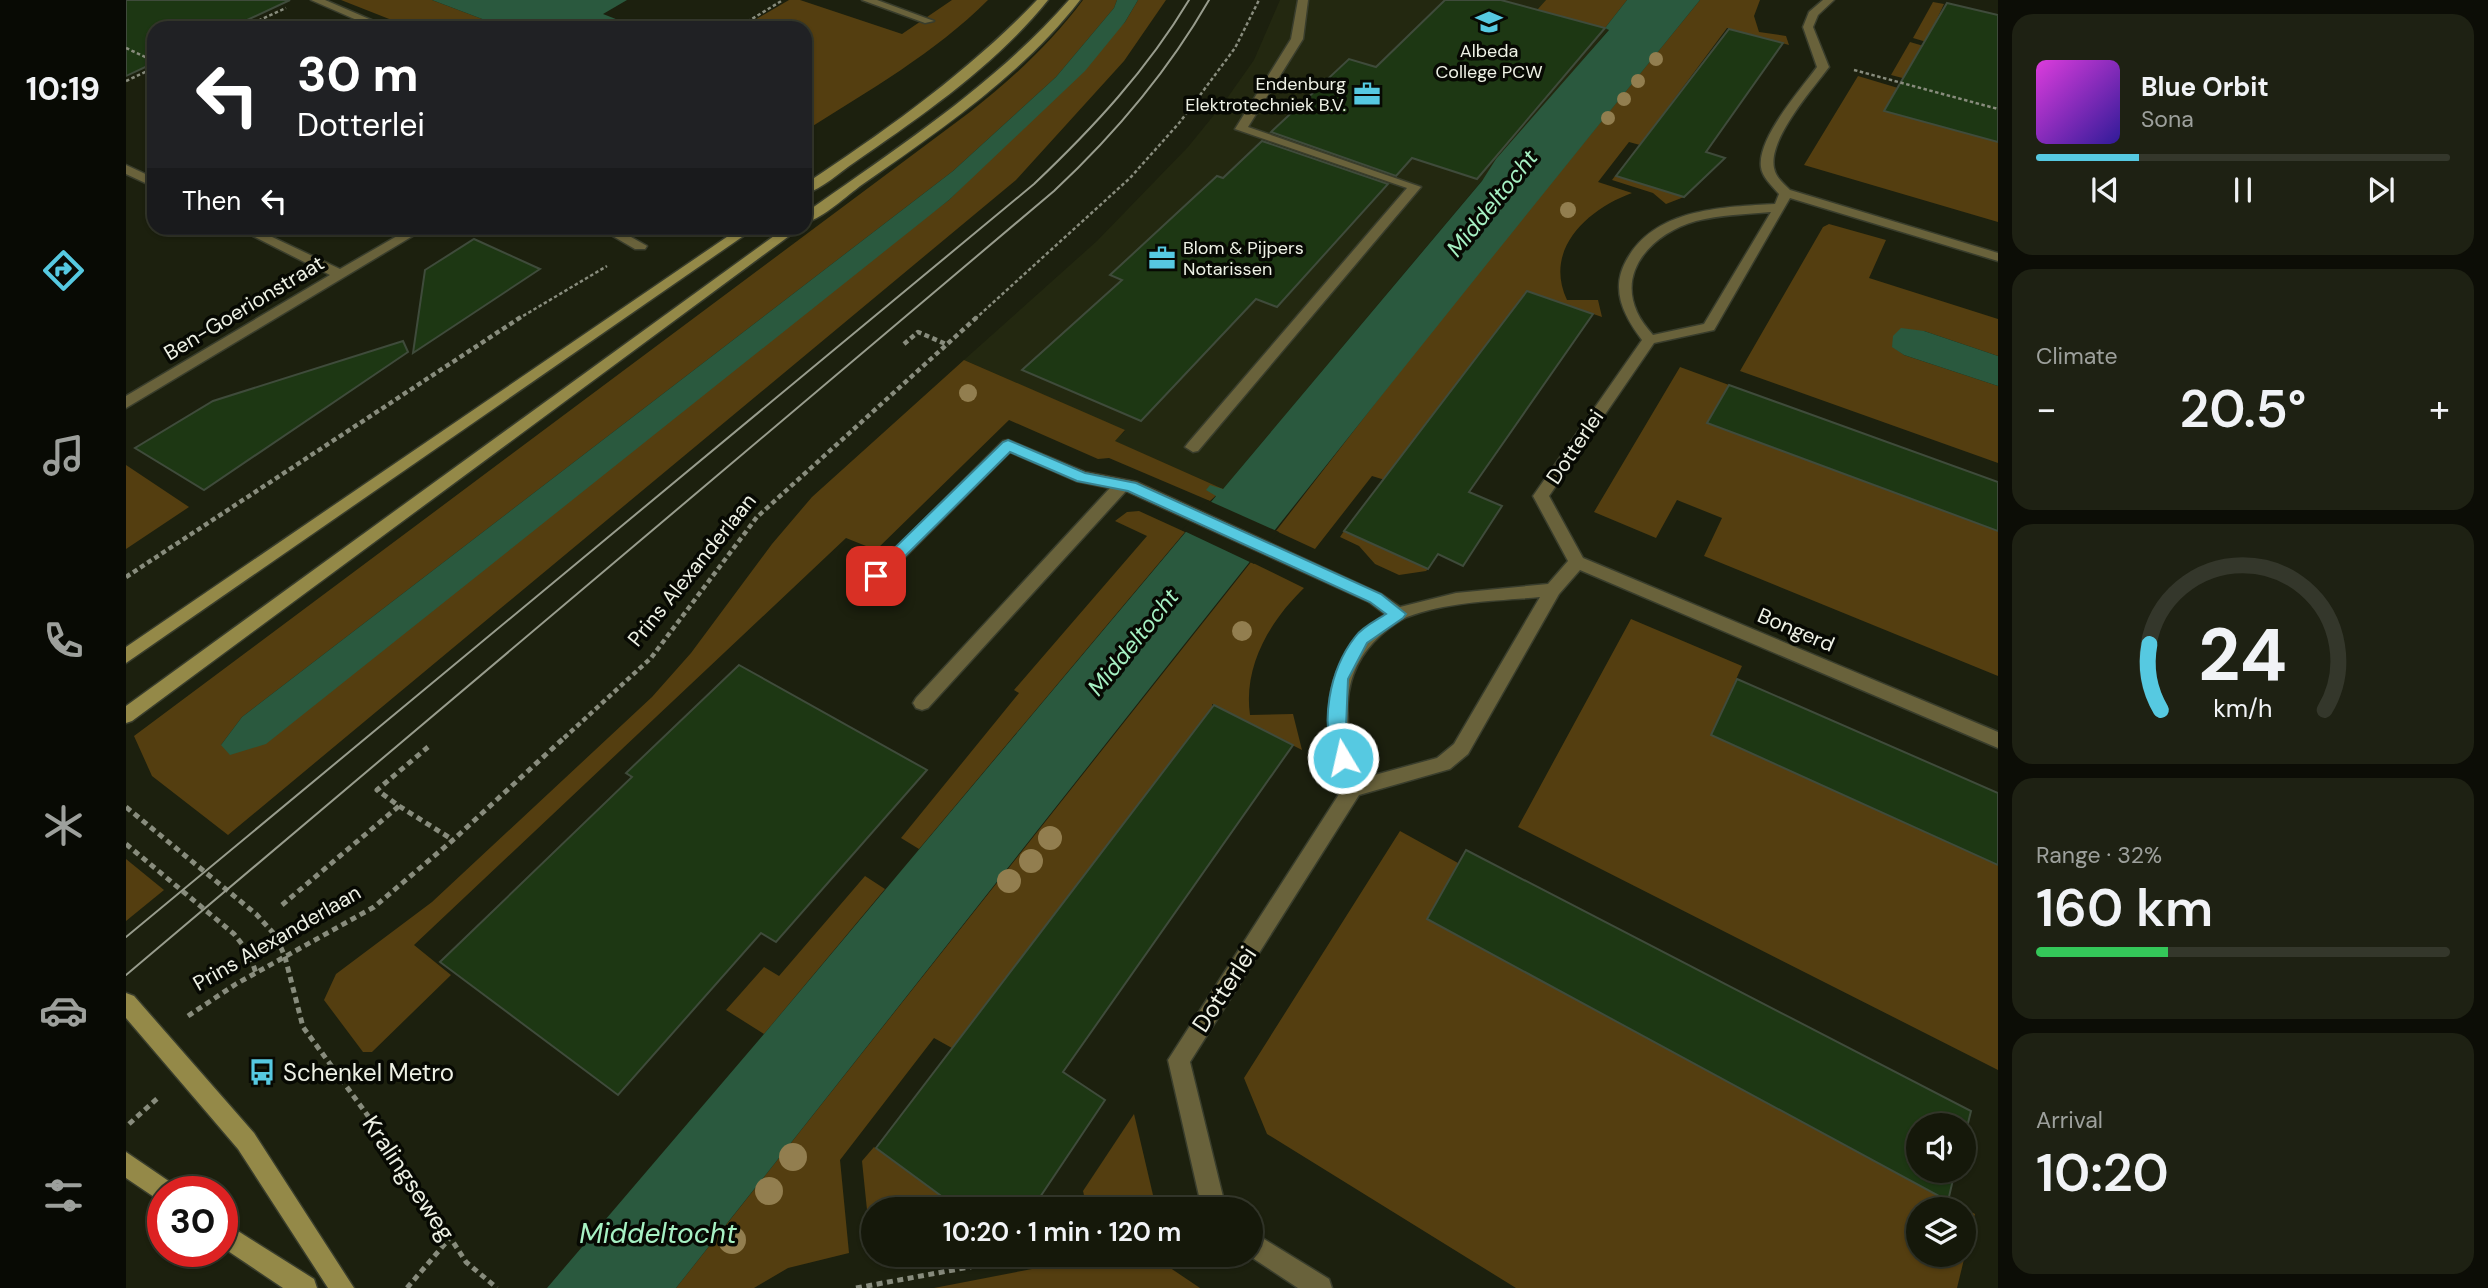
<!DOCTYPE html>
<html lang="en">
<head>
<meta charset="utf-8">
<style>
  :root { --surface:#15180a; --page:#1e2113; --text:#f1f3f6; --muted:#9da09c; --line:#34372b; --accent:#56c9e1 }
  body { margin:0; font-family:"DM Sans",sans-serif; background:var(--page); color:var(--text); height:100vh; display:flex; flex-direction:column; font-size:26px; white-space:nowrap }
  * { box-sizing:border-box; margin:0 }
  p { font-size:23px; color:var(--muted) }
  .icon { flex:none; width:38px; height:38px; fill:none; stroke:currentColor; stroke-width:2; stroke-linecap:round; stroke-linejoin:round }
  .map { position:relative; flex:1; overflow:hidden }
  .side { display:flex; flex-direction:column; gap:14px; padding:14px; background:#0c0d06; width:490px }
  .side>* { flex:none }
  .hud { position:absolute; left:21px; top:21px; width:665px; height:214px; border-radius:21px; box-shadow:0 2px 5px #0004,0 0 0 2px var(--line); background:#202124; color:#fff; overflow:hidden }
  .buttons { position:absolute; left:1780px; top:1113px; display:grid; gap:14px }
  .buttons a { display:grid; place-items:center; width:70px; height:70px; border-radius:50%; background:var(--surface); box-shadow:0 2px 5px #0004,0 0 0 2px var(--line); font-size:35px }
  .speed { position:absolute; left:21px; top:1176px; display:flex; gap:14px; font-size:35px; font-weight:700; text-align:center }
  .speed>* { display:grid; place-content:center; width:91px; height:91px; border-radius:50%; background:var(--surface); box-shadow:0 2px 5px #0004,0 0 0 2px var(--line); line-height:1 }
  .speed .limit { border:10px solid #d22; background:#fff; color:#111 }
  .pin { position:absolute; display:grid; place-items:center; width:60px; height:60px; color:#fff; margin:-30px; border-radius:14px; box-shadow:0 4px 10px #0006 }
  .me { position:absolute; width:77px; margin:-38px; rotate:351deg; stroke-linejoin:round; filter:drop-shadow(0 0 5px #0008) }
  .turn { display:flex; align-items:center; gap:24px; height:147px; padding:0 35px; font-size:32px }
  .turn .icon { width:91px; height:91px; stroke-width:2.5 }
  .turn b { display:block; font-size:49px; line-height:60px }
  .then { display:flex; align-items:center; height:66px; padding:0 35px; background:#0003; gap:14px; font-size:26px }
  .big { font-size:52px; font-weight:600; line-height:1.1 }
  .side .widget { flex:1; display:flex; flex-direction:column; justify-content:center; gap:10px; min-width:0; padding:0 24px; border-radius:21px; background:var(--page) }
  .side .dial { align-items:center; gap:0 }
  .dial svg { height:182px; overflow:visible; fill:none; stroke:var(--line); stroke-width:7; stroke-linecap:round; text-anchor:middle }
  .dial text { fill:var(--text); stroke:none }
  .song { display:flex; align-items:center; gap:21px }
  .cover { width:84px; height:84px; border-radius:10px; background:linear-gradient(135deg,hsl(300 70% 55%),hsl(250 70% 35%)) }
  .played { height:7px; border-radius:4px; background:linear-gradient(90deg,var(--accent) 25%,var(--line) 25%) }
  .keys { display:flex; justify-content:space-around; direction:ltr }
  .heat { display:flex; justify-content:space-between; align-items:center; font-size:38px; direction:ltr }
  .charge { height:10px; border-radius:5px; background:linear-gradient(90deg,#34c759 32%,var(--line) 0) }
  .trip { position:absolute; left:735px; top:1197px; width:402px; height:70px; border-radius:35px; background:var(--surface); box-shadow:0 2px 5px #0004,0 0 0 2px var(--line); font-weight:600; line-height:70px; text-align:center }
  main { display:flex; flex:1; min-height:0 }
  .tab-bar { display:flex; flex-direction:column; width:126px; justify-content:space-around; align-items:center; background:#080a04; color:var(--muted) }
  .tab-bar .icon { width:49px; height:49px }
  .tab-bar .on { color:var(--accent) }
  .tab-bar b { font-size:32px; color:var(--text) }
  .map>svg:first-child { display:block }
  .built { fill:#232810 }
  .green { fill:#543e10; fill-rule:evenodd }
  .water { fill:#2a593e }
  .pier { fill:#1c200e }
  .building { fill:#1d3713; stroke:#3f4b3b; stroke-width:2 }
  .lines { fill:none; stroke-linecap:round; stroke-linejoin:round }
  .lane-casing { stroke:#393d2c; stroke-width:3 }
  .street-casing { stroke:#393d2c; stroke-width:3 }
  .secondary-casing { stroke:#393d2c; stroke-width:3 }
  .path-far2 { stroke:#888c7d; stroke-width:2.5; stroke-dasharray:3.5 2.5; stroke-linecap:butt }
  .path-far1 { stroke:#888c7d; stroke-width:4.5; stroke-dasharray:5 3.5; stroke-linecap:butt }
  .path { stroke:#888c7d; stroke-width:5; stroke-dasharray:6 4.5; stroke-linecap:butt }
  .lane { fill:#69623b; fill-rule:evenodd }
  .street { fill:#69623b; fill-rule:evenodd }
  .secondary { fill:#948948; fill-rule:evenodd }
  .tram { stroke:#989c8d; stroke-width:2 }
  .tree { fill:#927e4f }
  .route { fill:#56c9e1; stroke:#388392; stroke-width:2 }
  .labels { text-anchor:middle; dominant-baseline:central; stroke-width:7; stroke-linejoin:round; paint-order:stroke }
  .far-poi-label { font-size:18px; fill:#eef1e5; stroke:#070903 }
  .street-label { font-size:21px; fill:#eef1e5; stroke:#070903 }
  .water-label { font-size:23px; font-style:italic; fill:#a6f1c3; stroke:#070903 }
  .near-street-label { font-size:24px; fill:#eef1e5; stroke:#070903 }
  .near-poi-label { font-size:24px; fill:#eef1e5; stroke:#070903; text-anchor:start }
  .near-water-label { font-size:28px; font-style:italic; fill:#a6f1c3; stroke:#070903 }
</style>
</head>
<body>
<main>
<nav class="tab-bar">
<b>10:19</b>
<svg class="icon on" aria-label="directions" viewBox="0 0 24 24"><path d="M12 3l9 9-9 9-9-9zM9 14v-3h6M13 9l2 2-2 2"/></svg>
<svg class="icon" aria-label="music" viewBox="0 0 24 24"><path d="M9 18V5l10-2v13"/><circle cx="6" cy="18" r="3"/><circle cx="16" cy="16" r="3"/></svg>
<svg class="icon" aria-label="phone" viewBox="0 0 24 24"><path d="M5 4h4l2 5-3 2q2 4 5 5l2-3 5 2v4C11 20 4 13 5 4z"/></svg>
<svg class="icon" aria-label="climate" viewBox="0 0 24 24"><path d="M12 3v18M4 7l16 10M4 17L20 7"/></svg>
<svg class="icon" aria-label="car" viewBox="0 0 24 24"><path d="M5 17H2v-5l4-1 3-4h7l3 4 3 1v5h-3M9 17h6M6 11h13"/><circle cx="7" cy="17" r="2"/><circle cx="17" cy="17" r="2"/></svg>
<svg class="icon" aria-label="filters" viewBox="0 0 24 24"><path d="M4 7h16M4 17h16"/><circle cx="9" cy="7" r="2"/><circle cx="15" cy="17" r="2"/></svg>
</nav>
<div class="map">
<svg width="1872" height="1288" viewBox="0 0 1872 1288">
  <rect width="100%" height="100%" fill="#1c200e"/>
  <!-- built -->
  <polygon class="built" points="1154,0 1420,0 1411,10 1483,29 1097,489 988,441 999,431 838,360 971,241 1062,147 1097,104 1128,60"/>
  <!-- green -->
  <g class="green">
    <polygon points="215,0 306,0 380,28 286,28"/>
    <path d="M 663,0 L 674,0 L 776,34 L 826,0 L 862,0 C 809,53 742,91 679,131 L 679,28 L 615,28 Z"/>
    <path d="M 957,0 L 991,0 L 988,8 L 930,77 L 827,171 L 116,717 L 95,745 L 823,200 L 999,22 L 1012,0 L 1040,0 L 998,61 L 890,180 L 102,835 L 26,776 L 8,736 L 844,112 C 886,79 925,43 957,0 Z"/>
    <polygon points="1420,0 1501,0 1479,28 1411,10"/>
    <path d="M 1574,0 L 1634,0 L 1628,16 L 1633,32 L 1660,36 L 1663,45 L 1601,28 L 1514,145 L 1503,142 L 1472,182 L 1506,193 C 1462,209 1417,249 1441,300 L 1472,300 L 1476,317 L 1401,291 L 1259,480 L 1246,476 L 1189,549 L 1150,531 L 1320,312 Z"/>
    <polygon points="1807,2 1818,4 1809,23 1872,39 1804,43 1787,38"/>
    <polygon points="1784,42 1801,47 1857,99 1765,75"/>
    <polygon points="1732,76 1772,88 1759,111 1872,142 1872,222 1678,165"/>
    <polygon points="1489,176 1558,197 1540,204 1527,193 1486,180"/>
    <polygon points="1703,224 1760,240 1743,278 1872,319 1872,356 1798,331 1766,346 1778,355 1872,386 1872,463 1614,371 1697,227"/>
    <polygon points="838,360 999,430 989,441 1097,489 1084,501 983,458 972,459 883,420 750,550 720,538 288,945 325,975 246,1052 237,1052 198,1000 210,974 306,902 526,697 565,653 646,544 686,497"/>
    <polygon points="1554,367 1603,385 1582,423 1872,531 1872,676 1578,556 1596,518 1551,500 1530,538 1468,512"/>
    <polygon points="0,465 63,507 0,549"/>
    <polygon points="1013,511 1059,532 793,849 775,838 893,693 888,690 1021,536 989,521 1001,512"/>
    <polygon points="1218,531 1302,569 1300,571 1273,575 1249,564 1233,546 1214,537"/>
    <path d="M 1125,562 L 1178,588 C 1144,621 1117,666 1124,715 L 1167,714 L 1176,750 L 1086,704 L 1086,708 L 826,1048 L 808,1038 L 714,1160 L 723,1253 L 662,1268 L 628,1288 L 550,1288 Z"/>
    <polygon points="1505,619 1616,666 1585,735 1872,865 1872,1070 1392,827"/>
    <path d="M 1274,831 L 1332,863 L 1302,919 L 1849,1214 L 1831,1288 L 1390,1288 L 1141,1134 L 1118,1078 ZM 1792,1209 L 1838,1209 L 1838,1255 L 1792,1255 Z"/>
    <polygon points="0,859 38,890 0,921"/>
    <polygon points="739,876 759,889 638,1034 600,1010 638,967 653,976"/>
    <polygon points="1008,1114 1027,1195 961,1208 957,1191"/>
    <polygon points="748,1147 833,1209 747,1209 747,1248 745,1249 736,1161"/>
    <polygon points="978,1255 1025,1255 1074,1288 808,1288"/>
  </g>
  <!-- water -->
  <g class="water">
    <polygon points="306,0 501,0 477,14 500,23 532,28 380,28"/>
    <polygon points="991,0 1012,0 999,22 959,71 823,200 140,744 104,755 95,745 116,717 827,171 930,77 988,8"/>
    <path d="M 1501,0 L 1574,0 C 1228,425 891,858 550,1288 L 421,1288 L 638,1034 L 1090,496 L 1080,490 L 1084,485 L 1097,489 L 1356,181 L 1370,159 L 1483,30 L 1479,28 Z"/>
    <polygon points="1775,328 1798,331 1872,356 1872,386 1778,355 1766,347 1767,336"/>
  </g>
  <!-- pier -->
  <polygon class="pier" points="1081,500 1153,532 1128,564 1056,530"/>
  <!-- building -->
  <g class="building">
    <polygon points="0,0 164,0 104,28 28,28 28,63 0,76"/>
    <polygon points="1319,0 1375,0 1479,28 1351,179 1286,158 1270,176 1145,132 1223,59 1250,67"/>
    <polygon points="1821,3 1872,15 1872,142 1758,111"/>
    <polygon points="1603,29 1657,43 1580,152 1599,158 1558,197 1490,176"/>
    <polygon points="1136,141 1262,184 1151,307 1130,299 1015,421 896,370 996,280 984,275 1091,176 1097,178"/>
    <polygon points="348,239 414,269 287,353 299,270"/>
    <polygon points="1401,291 1467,314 1343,492 1376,506 1337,566 1312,554 1302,569 1218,531"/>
    <polygon points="277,341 282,352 78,490 9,448 87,401"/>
    <polygon points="1603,385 1872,482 1872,531 1581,423"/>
    <polygon points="613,665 801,770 650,942 635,933 492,1095 314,962 506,777 500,773"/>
    <polygon points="1611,679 1872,793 1872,865 1585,735"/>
    <polygon points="1088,705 1167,745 937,1072 979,1100 906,1209 833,1209 750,1148"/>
    <polygon points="1340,850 1845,1111 1838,1139 1838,1125 1792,1125 1792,1171 1829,1171 1822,1201 1301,919"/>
  </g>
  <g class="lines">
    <defs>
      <g id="lane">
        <polygon points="1172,0 1182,0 1177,39 1122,127 1295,187 1072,451 1067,452 1059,447 1062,443 1281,188 1109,129 1165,39"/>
        <polygon points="473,228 489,228 521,246 519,249 509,249"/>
      </g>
      <g id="street">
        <polygon points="185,0 199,0 264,28 249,28"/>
        <polygon points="736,0 751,0 808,21 799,23"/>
        <path d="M 1697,0 L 1708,0 L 1692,15 L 1687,27 L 1703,67 C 1686,90 1642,139 1648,168 C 1650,178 1658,184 1664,190 L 1872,253 L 1872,261 L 1664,198 L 1588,330 L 1528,343 L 1423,496 L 1457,558 L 1872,732 L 1872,748 L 1454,570 L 1433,594 L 1342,754 L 1324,769 L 1233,795 L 1064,1062 L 1100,1209 L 1076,1209 L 1042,1060 L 1217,788 C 1196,714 1192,664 1259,614 L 1243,602 L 1000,491 L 802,708 L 796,710 L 790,708 L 787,703 L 790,698 L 984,488 L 950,481 L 884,452 L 737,599 L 731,601 L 723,595 L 877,441 L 882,440 L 959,472 L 1011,482 L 1255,594 L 1274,607 L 1330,593 L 1422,584 L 1442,561 L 1407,496 L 1516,340 C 1498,316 1484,290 1500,261 C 1528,208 1597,207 1649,204 L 1653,194 C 1646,186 1636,177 1635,167 C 1631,138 1675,89 1691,67 L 1677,27 L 1683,12 ZM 1645,212 L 1578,324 L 1527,335 C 1521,328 1515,321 1511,312 C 1491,268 1530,232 1570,221 C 1594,215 1620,214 1645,212 ZM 1414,597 L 1328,744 L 1311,758 L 1234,779 C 1218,727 1210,675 1255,635 C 1263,628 1272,621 1281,617 C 1323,601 1370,601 1414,597 Z"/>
        <polygon points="0,165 28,178 28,187 0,174"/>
        <polygon points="111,228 127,228 214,269 285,228 300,228 0,408 0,396 204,275"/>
        <polygon points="1125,1231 1203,1279 1206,1288 1172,1288 1122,1255 1125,1255"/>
      </g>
      <g id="secondary">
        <path d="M 911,0 L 922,0 C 870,65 797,115 729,162 C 714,172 696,189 679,194 L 679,184 C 762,129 842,72 911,0 Z"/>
        <path d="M 943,0 L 954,0 C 896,75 814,130 737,184 C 720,196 699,217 679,223 L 679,213 C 772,147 867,86 943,0 Z"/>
        <polygon points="614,228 629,228 0,663 0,647"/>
        <polygon points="659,228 674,228 6,721 0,723 0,706"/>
        <polygon points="0,993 8,996 128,1133 228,1288 202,1288 112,1149 0,1018"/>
        <polygon points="0,1152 47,1184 51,1192 37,1192 37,1203 0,1178"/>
        <polygon points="96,1221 188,1279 191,1288 157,1288 96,1247"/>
      </g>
    </defs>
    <!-- lane casing -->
    <use href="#lane" class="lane-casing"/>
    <!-- street casing -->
    <use href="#street" class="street-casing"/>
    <!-- secondary casing -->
    <use href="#secondary" class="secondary-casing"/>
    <!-- path-far2 -->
    <g class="path-far2">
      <polyline points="116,28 160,8"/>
      <polyline points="611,28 657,0"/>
      <polyline points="0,48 28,61"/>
      <polyline points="1728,70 1872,109"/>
      <polyline points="0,81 28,68"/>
      <polyline points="392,319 481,266"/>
      <polyline points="849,319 1004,178 1054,122 1109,48 1133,0"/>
    </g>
    <!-- path-far1 -->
    <g class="path-far1">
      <polyline points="778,344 792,332 822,345"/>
      <polyline points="0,577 395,317"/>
      <polyline points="438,738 525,658 631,517 851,317"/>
    </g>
    <!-- path -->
    <g class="path">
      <polyline points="273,806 327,840"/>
      <polyline points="0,807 130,914 150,936 159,957 177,1027 275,1161 340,1262 371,1288"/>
      <polyline points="0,844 108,934 123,953 130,973"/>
      <polyline points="156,905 273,806 251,790 302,747"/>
      <polyline points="62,1016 110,984 248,907 327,840 440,736"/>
      <polyline points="3,1124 33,1097"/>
      <polyline points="281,1288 323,1239"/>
      <polyline points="730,1288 908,1255"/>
    </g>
    <!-- lane -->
    <use href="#lane" class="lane"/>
    <!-- street -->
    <use href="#street" class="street"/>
    <!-- secondary -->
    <use href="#secondary" class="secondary"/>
    <!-- tram -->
    <g class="tram">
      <path d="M 0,937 L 908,184 C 967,128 1021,70 1063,0"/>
      <path d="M 0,975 L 928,191 C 989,134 1041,73 1083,0"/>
    </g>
  </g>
  <!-- trees -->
  <g class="tree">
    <circle cx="1530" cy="59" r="7"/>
    <circle cx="1512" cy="81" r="7"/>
    <circle cx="1498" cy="99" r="7"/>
    <circle cx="1482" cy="118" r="7"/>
    <circle cx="1442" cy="210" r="8"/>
    <circle cx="842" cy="393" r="9"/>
    <circle cx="1116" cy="631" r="10"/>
    <circle cx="924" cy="838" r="12"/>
    <circle cx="905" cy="861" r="12"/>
    <circle cx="883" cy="881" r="12"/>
    <circle cx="667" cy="1157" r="14"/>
    <circle cx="643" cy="1191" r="14"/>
    <circle cx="606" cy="1240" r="14"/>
  </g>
  <!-- route -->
  <path class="route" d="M 882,440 L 959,473 L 1010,483 L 1255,594 L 1280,614 L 1277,618 L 1241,643 L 1222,679 L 1220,728 L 1226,758 L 1223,763 L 1211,763 C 1192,725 1204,669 1229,637 C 1236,627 1251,620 1260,614 L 1244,602 L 1002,491 L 951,481 L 884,452 L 755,580 L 744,580 L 742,576 L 744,572 L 877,442 Z"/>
  <!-- icons -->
  <defs>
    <symbol id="school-bare" viewBox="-9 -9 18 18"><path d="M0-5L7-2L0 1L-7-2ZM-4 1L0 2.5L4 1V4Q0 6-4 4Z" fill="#56c9e1" stroke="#070903" stroke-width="2.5" paint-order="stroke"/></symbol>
    <symbol id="office-bare" viewBox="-9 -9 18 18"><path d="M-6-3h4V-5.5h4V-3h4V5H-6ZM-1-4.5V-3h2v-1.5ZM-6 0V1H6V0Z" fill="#56c9e1" stroke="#070903" stroke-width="2.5" paint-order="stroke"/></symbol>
    <symbol id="bus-bare" viewBox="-9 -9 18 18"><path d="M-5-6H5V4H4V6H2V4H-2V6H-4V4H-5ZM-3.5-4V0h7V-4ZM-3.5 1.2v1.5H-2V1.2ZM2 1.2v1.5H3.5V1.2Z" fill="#56c9e1" stroke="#070903" stroke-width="2.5" paint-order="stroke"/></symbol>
  </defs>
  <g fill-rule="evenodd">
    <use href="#school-bare" x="1344" y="3" width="38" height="38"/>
    <use href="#office-bare" x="1222" y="75" width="38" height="38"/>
    <use href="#office-bare" x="1017" y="239" width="38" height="38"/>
    <use href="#bus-bare" x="117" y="1053" width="38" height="38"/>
  </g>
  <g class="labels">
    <!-- far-poi labels -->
    <g class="far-poi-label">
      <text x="1363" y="51">Albeda<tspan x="1363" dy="21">College PCW</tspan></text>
      <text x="1220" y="84" text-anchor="end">Endenburg<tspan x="1220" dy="21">Elektrotechniek B.V.</tspan></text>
      <text x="1057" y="248" text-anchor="start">Blom &amp; Pijpers<tspan x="1057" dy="21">Notarissen</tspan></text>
    </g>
    <!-- street labels -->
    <g class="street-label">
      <text transform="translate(118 308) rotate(-31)">Ben-Goerionstraat</text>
      <text transform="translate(1449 447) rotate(-56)">Dotterlei</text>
      <text transform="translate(566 570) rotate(-51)">Prins Alexanderlaan</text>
      <text transform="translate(1670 630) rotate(23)">Bongerd</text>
      <text transform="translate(151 938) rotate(-30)">Prins Alexanderlaan</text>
    </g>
    <!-- water labels -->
    <g class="water-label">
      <text transform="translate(1366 203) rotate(-51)">Middeltocht</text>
      <text transform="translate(1007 642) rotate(-51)">Middeltocht</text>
    </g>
    <!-- near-street labels -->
    <g class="near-street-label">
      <text transform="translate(1098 989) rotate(-57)">Dotterlei</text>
      <text transform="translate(283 1178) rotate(56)">Kralingseweg</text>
    </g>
    <!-- near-poi labels -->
    <g class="near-poi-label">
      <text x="157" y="1072">Schenkel Metro</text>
    </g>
    <!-- near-water labels -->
    <g class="near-water-label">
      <text x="532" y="1233">Middeltocht</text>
    </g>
  </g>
</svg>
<div class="buttons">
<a><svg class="icon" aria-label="sound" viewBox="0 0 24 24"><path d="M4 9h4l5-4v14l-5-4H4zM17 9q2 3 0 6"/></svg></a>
<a><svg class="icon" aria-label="layers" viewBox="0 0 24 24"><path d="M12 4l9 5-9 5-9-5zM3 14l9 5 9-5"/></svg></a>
</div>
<div class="speed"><div class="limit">30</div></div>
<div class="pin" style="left:750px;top:576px;background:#d93025"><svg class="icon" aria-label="arrive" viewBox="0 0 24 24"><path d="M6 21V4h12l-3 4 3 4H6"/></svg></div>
<svg class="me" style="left:1217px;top:758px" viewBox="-20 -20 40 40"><circle r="17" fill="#56c9e1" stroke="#fff" stroke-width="3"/><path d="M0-11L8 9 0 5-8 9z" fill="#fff"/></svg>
<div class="trip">10:20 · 1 min · 120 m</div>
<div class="hud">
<div class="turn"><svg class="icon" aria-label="left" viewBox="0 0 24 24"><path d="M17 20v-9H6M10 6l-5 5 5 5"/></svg><div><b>30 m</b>Dotterlei</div></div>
<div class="then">Then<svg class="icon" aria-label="left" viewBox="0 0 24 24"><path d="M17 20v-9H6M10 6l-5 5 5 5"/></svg></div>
</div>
</div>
<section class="side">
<div class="widget">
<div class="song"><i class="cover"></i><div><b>Blue Orbit</b><p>Sona</p></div></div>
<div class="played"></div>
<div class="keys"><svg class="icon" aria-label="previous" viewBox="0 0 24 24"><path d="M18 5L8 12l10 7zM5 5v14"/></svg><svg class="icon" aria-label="pause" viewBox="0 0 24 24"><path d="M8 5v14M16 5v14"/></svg><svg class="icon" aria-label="next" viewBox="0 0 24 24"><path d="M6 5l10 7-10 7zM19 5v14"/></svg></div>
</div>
<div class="widget"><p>Climate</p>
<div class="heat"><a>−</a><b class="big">20.5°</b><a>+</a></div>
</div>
<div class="widget dial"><svg viewBox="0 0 100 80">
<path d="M14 69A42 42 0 1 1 86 69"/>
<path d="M14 69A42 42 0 0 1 9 40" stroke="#56c9e1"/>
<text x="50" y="56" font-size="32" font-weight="700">24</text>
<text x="50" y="72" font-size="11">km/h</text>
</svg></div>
<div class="widget"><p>Range · 32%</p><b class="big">160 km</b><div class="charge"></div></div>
<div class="widget"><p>Arrival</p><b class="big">10:20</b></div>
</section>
</main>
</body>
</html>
